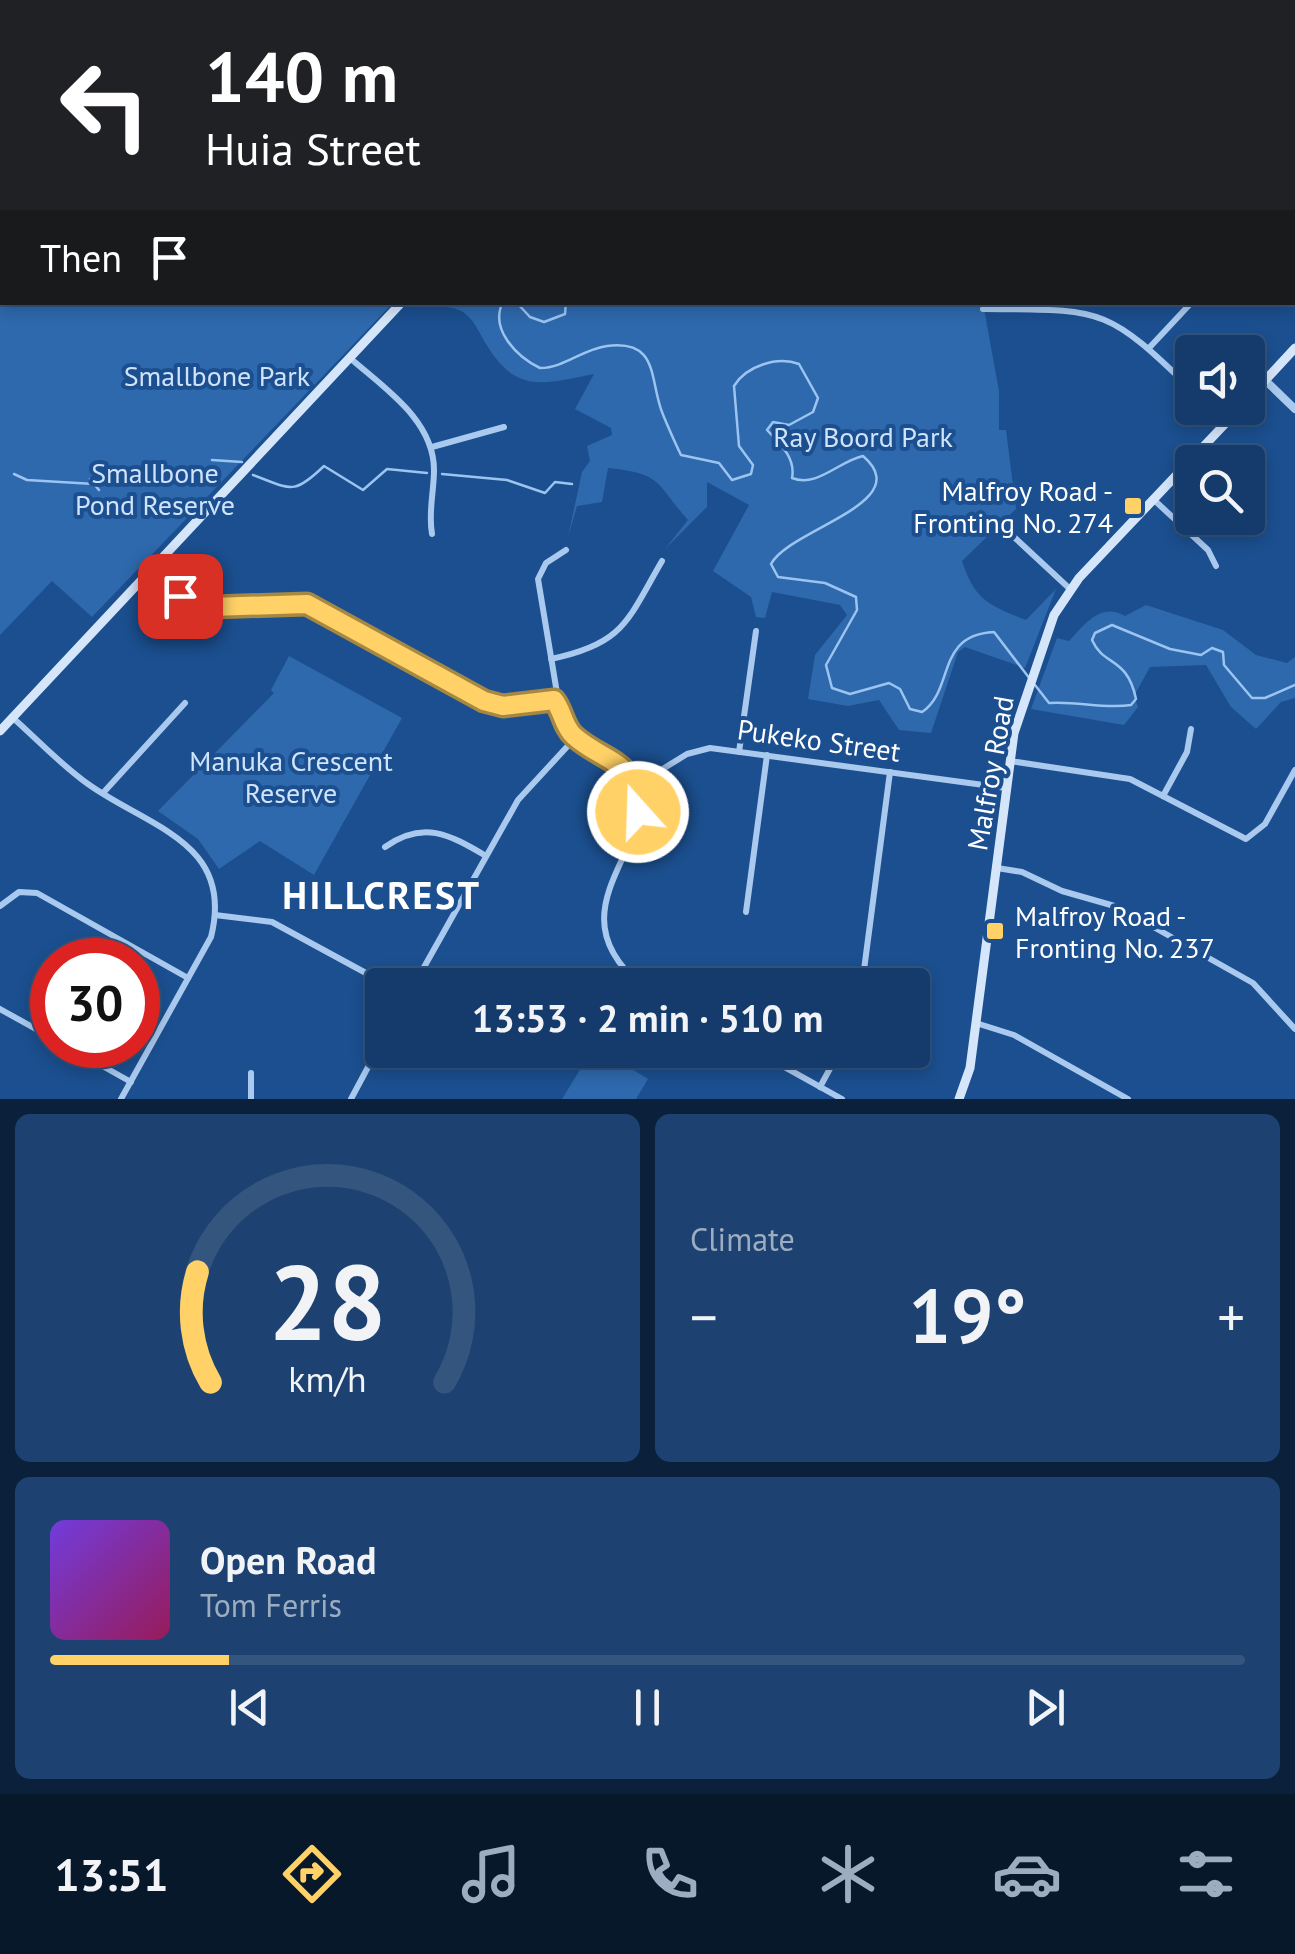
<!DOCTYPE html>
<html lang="en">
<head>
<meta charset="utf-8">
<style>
  :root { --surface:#143b6b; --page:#1d4271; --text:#f1f3f6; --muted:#9dadc1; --line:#33557e; --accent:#ffd166 }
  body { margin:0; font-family:"PT Sans",sans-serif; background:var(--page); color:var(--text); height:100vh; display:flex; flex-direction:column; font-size:38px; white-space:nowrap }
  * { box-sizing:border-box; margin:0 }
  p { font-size:32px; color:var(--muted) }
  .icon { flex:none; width:55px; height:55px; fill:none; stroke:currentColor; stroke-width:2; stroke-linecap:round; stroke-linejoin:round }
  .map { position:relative; height:1099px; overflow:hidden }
  .drawer { display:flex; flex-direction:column; gap:15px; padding:15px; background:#0b203b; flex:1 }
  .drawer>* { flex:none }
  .guide { position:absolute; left:0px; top:0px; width:1295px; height:305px; box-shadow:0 5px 15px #0003,0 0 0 2px var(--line); background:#202124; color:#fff; overflow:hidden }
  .tools { position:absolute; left:1175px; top:335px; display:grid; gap:20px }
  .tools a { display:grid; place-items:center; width:90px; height:90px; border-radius:10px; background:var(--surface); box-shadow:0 5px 15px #0003,0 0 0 2px var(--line); font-size:50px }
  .speed { position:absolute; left:30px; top:938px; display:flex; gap:20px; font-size:50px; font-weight:700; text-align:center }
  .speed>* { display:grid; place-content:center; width:130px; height:130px; border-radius:50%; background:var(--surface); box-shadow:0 5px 15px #0003,0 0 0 2px var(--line); line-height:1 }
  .speed .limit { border:15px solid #d22; background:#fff; color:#111 }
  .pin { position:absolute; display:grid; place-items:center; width:85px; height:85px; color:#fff; margin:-42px; border-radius:20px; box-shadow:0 5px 15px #0006 }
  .me { position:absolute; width:110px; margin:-55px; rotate:340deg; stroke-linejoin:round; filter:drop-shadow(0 0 8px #0008) }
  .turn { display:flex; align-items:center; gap:35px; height:210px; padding:0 40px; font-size:45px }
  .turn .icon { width:130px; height:130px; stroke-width:2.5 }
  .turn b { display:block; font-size:70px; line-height:85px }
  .then { display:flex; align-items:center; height:95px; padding:0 40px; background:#0003; gap:20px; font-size:38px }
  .big { font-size:75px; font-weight:700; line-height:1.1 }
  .drawer .card { flex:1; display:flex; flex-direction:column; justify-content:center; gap:15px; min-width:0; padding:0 35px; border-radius:15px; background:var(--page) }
  .drawer .dial { align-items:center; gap:0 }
  .dial svg { height:260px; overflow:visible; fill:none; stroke:var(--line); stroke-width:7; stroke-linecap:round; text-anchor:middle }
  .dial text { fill:var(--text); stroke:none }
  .song { display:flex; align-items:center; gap:30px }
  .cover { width:120px; height:120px; border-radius:15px; background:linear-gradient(135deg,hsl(260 70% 55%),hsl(330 70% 35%)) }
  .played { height:10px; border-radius:5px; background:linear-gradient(90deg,var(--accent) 15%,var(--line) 15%) }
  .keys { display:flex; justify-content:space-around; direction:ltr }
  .heat { display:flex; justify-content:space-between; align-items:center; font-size:55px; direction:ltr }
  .drawer .tiles { flex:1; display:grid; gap:15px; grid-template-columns:1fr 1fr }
  .card:last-child { grid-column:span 2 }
  .trip { position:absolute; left:365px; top:968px; width:565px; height:100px; border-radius:10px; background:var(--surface); box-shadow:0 5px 15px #0003,0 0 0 2px var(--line); font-weight:700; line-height:100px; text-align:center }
  .tabs { display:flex; height:160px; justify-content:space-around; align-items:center; background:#08182b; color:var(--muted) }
  .tabs .icon { width:70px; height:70px }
  .tabs .selected { color:var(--accent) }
  .tabs b { font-size:45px; color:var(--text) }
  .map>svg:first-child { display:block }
  .green { fill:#2e69ad }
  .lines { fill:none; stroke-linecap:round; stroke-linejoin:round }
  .stream { stroke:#9cc4f0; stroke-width:2.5 }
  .minor { stroke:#a9c9ee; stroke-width:6 }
  .tertiary { stroke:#a9c9ee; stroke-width:8 }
  .secondary { stroke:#d6e6fa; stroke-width:9 }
  .route-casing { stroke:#a68842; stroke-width:25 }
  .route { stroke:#ffd166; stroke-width:18 }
  .poi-dot { fill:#ffd166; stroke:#1b4f8f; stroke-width:4 }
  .labels { text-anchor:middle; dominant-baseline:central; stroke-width:8; stroke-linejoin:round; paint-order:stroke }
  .park-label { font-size:28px; fill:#cfe3fa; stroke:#1b4f8f }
  .poi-label { font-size:28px; fill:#fff; stroke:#1b4f8f; text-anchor:end }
  .street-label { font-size:28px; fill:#fff; stroke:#1b4f8f }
  .district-label { font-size:38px; font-weight:bold; letter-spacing:2.5px; fill:#fff; stroke:#1b4f8f }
</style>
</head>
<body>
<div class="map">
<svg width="1295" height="1099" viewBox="0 0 1295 1099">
  <rect width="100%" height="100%" fill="#1b4f8f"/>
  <!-- green -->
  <g class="green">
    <polygon points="0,0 578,2 2,2 2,302 393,303 92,617 52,581 0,635"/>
    <polygon points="597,0 1232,0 1233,2 598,2"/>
    <path d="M 415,302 L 983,303 L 999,391 L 999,430 L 1006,430 L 1016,509 L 962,561 C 975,600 988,605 1026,620 L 1056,589 L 1025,668 L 965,647 L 958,652 L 931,733 L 899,730 L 879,700 L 848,706 L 808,699 L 815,655 L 847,615 L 840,605 L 772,592 L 765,618 L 756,617 L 751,597 L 713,571 L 749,505 L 707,482 L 707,507 L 665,549 L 688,520 C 655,483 664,474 608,468 L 602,502 L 577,506 L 568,537 L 582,472 L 590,461 L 587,446 L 612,435 L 611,428 L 575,409 L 594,374 C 543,384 516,394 486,344 C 479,333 474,319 463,312 C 449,303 421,309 415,302 Z"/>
    <path d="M 1146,605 L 1223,630 L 1256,655 L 1287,663 L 1295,657 L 1295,698 L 1281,702 L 1256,729 L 1231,707 L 1206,665 L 1150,667 L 1134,696 L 1138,707 L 1124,725 L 1031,709 L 1057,638 L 1069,641 C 1085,624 1101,602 1125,616 Z"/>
    <polygon points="289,656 402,718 314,875 260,841 219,869 198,839 158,811 274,693 271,690"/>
    <polygon points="592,1050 601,1050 648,1079 636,1099 562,1099"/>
  </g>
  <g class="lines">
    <!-- stream -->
    <g class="stream">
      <polyline points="1203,0 1205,2"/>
      <polyline points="472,2 473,0"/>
      <path d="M 503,302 C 489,329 517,357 540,368 C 564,368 583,349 607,346 C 656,340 650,374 660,406 C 662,414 677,447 681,455 L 719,463 L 732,480 L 751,474 L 753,465 L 739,446 L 734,386 C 746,366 777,356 799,364 L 818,398 L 813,412 L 789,425 L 773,422 L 767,430 C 780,444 796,458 792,478 C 817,488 839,461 863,456 C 918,503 789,529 771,564 L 778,577 L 825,583 L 856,597 L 857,610 L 826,665 L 832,688 L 850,694 L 889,683 L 900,689 L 910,709 L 922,712 C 955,690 935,635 994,632 L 1030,679"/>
      <polyline points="516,302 530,317 544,322 565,314 566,302"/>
      <polyline points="212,460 242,462"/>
      <polyline points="14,474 27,480 94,484"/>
      <polyline points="442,474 507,480 545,493 555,482 572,484"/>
      <path d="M 253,475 C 291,489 293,496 324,466 L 363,490 L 387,469 L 427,473"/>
      <polyline points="90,479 99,490"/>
      <polyline points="110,500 119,511"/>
      <path d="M 1035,685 L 1049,703 C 1078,701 1103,709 1131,705 L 1136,699 C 1127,656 1104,667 1092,640 L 1095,633 L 1112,625 L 1170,649 L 1201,655 L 1212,648 L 1223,652 L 1224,665 L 1252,698 L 1265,698 L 1295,685"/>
    </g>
    <!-- minor -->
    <g class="minor">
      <polyline points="1274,0 1275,2"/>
      <path d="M 983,309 C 1102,310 1105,305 1192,390"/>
      <polyline points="1149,348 1192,302"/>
      <path d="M 350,358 C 384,388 434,420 434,470 C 434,492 428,512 432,534"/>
      <polyline points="1211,408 1226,422"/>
      <polyline points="432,447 504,427"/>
      <polyline points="1153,499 1208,550 1216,566"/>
      <polyline points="1001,525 1070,589"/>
      <polyline points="151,570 180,596 201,606 307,603 494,704 554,700"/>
      <path d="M 551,659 C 624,644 627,621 662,561"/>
      <path d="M 554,700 C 562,710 563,724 572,734 C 592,755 623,756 635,787 C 659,848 550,908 641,985"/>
      <polyline points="554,700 557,693 538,579 546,563 566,550"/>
      <path d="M 13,718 C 38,740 61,765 88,784 C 148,827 235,842 211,937 L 121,1099"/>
      <polyline points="739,752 756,631"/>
      <polyline points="1010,761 1130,779 1246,839 1265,824 1295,770"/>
      <polyline points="635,786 687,754 710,748 1006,788"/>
      <polyline points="103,793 185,703"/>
      <polyline points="1163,796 1187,752 1191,729"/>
      <path d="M 385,847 C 423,820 449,834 486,856"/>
      <polyline points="997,868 1022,872 1062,891 1118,907 1253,983 1295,1029"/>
      <polyline points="0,906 19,892 37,893 188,978"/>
      <polyline points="746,912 767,755"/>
      <polyline points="215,915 272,922 388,985"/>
      <polyline points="414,985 518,800 576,737"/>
      <polyline points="862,985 890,772"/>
      <polyline points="0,1009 52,1038"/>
      <polyline points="976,1023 1014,1035 1128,1099"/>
      <polyline points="65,1045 131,1082"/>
      <polyline points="754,1050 842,1099"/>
      <polyline points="820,1087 840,1050"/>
      <polyline points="251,1099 251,1073"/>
      <polyline points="351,1099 382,1041"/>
    </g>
    <!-- tertiary -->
    <polyline class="tertiary" points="1265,380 1295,409"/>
    <!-- secondary -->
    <g class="secondary">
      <polyline points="588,0 588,2"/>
      <polyline points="1248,399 1295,348"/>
      <polyline points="0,731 402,302"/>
      <polyline points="959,1099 970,1068 1014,733 1054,615 1079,578 1240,408"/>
    </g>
  </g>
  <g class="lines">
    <defs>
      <path id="route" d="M 180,596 L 212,607 L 307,604 L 484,701 L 503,706 L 554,700 C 563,711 563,726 574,736 C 604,763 638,759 638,812"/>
    </defs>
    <!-- route casing -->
    <use href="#route" class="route-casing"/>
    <!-- route -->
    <use href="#route" class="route"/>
  </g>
  <!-- markers -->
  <g class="poi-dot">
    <rect x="1123" y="496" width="20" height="20" rx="5"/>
    <rect x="985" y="921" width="20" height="20" rx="5"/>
  </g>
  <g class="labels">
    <!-- park labels -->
    <g class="park-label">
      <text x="217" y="375">Smallbone Park</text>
      <text x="863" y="436">Ray Boord Park</text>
      <text x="155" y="472">Smallbone<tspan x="155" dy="32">Pond Reserve</tspan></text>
      <text x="291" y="760">Manuka Crescent<tspan x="291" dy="32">Reserve</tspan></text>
    </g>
    <!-- poi labels -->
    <g class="poi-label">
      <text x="1113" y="490">Malfroy Road -<tspan x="1113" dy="32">Fronting No. 274</tspan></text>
      <text x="1015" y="915" text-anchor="start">Malfroy Road -<tspan x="1015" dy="32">Fronting No. 237</tspan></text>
    </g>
    <!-- street labels -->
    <g class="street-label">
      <text transform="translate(819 740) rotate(8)">Pukeko Street</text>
      <text transform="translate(990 773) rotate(-80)">Malfroy Road</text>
    </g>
    <!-- district labels -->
    <g class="district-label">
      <text x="382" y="894">HILLCREST</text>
    </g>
  </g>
</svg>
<div class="tools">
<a><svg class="icon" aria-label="sound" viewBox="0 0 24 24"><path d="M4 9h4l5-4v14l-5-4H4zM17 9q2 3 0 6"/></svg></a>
<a><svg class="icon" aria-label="search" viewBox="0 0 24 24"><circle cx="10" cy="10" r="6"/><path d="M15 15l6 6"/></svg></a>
</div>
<div class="speed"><div class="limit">30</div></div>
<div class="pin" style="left:180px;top:596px;background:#d93025"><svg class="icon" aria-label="arrive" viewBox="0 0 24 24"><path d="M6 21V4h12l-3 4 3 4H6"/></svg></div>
<svg class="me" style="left:638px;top:812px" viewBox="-20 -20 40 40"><circle r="17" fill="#ffd166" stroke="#fff" stroke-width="3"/><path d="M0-11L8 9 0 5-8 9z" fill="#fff"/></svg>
<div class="trip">13:53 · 2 min · 510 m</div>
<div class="guide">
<div class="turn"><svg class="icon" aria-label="left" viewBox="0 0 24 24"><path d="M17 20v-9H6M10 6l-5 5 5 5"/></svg><div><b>140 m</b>Huia Street</div></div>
<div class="then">Then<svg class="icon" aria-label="arrive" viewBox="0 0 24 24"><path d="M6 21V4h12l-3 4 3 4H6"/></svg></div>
</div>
</div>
<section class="drawer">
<div class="tiles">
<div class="card dial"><svg viewBox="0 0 100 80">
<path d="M14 69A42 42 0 1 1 86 69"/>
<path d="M14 69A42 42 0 0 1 10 35" stroke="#ffd166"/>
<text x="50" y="56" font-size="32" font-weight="700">28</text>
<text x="50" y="72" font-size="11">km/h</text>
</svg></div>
<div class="card"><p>Climate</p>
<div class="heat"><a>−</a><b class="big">19°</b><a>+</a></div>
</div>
<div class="card">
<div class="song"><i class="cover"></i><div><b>Open Road</b><p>Tom Ferris</p></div></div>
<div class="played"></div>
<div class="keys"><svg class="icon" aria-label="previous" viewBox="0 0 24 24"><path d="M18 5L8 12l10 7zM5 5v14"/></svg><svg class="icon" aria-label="pause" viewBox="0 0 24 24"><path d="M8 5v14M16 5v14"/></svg><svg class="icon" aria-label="next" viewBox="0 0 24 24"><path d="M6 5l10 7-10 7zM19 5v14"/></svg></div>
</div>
</div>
</section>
<nav class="tabs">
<b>13:51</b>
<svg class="icon selected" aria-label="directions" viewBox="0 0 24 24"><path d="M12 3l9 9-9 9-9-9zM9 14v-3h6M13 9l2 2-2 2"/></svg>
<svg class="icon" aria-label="music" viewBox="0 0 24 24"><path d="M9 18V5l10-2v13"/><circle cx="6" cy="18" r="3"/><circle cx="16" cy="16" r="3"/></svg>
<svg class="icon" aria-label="phone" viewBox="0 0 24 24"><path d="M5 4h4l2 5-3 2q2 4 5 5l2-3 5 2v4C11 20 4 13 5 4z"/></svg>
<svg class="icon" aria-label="climate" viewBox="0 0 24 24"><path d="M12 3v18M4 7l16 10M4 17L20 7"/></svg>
<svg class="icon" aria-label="car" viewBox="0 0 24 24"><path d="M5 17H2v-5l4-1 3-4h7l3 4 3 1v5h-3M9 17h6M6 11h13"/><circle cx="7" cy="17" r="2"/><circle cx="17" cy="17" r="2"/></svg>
<svg class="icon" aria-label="filters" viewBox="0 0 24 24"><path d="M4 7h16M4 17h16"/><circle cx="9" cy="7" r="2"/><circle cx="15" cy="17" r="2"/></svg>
</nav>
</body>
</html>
